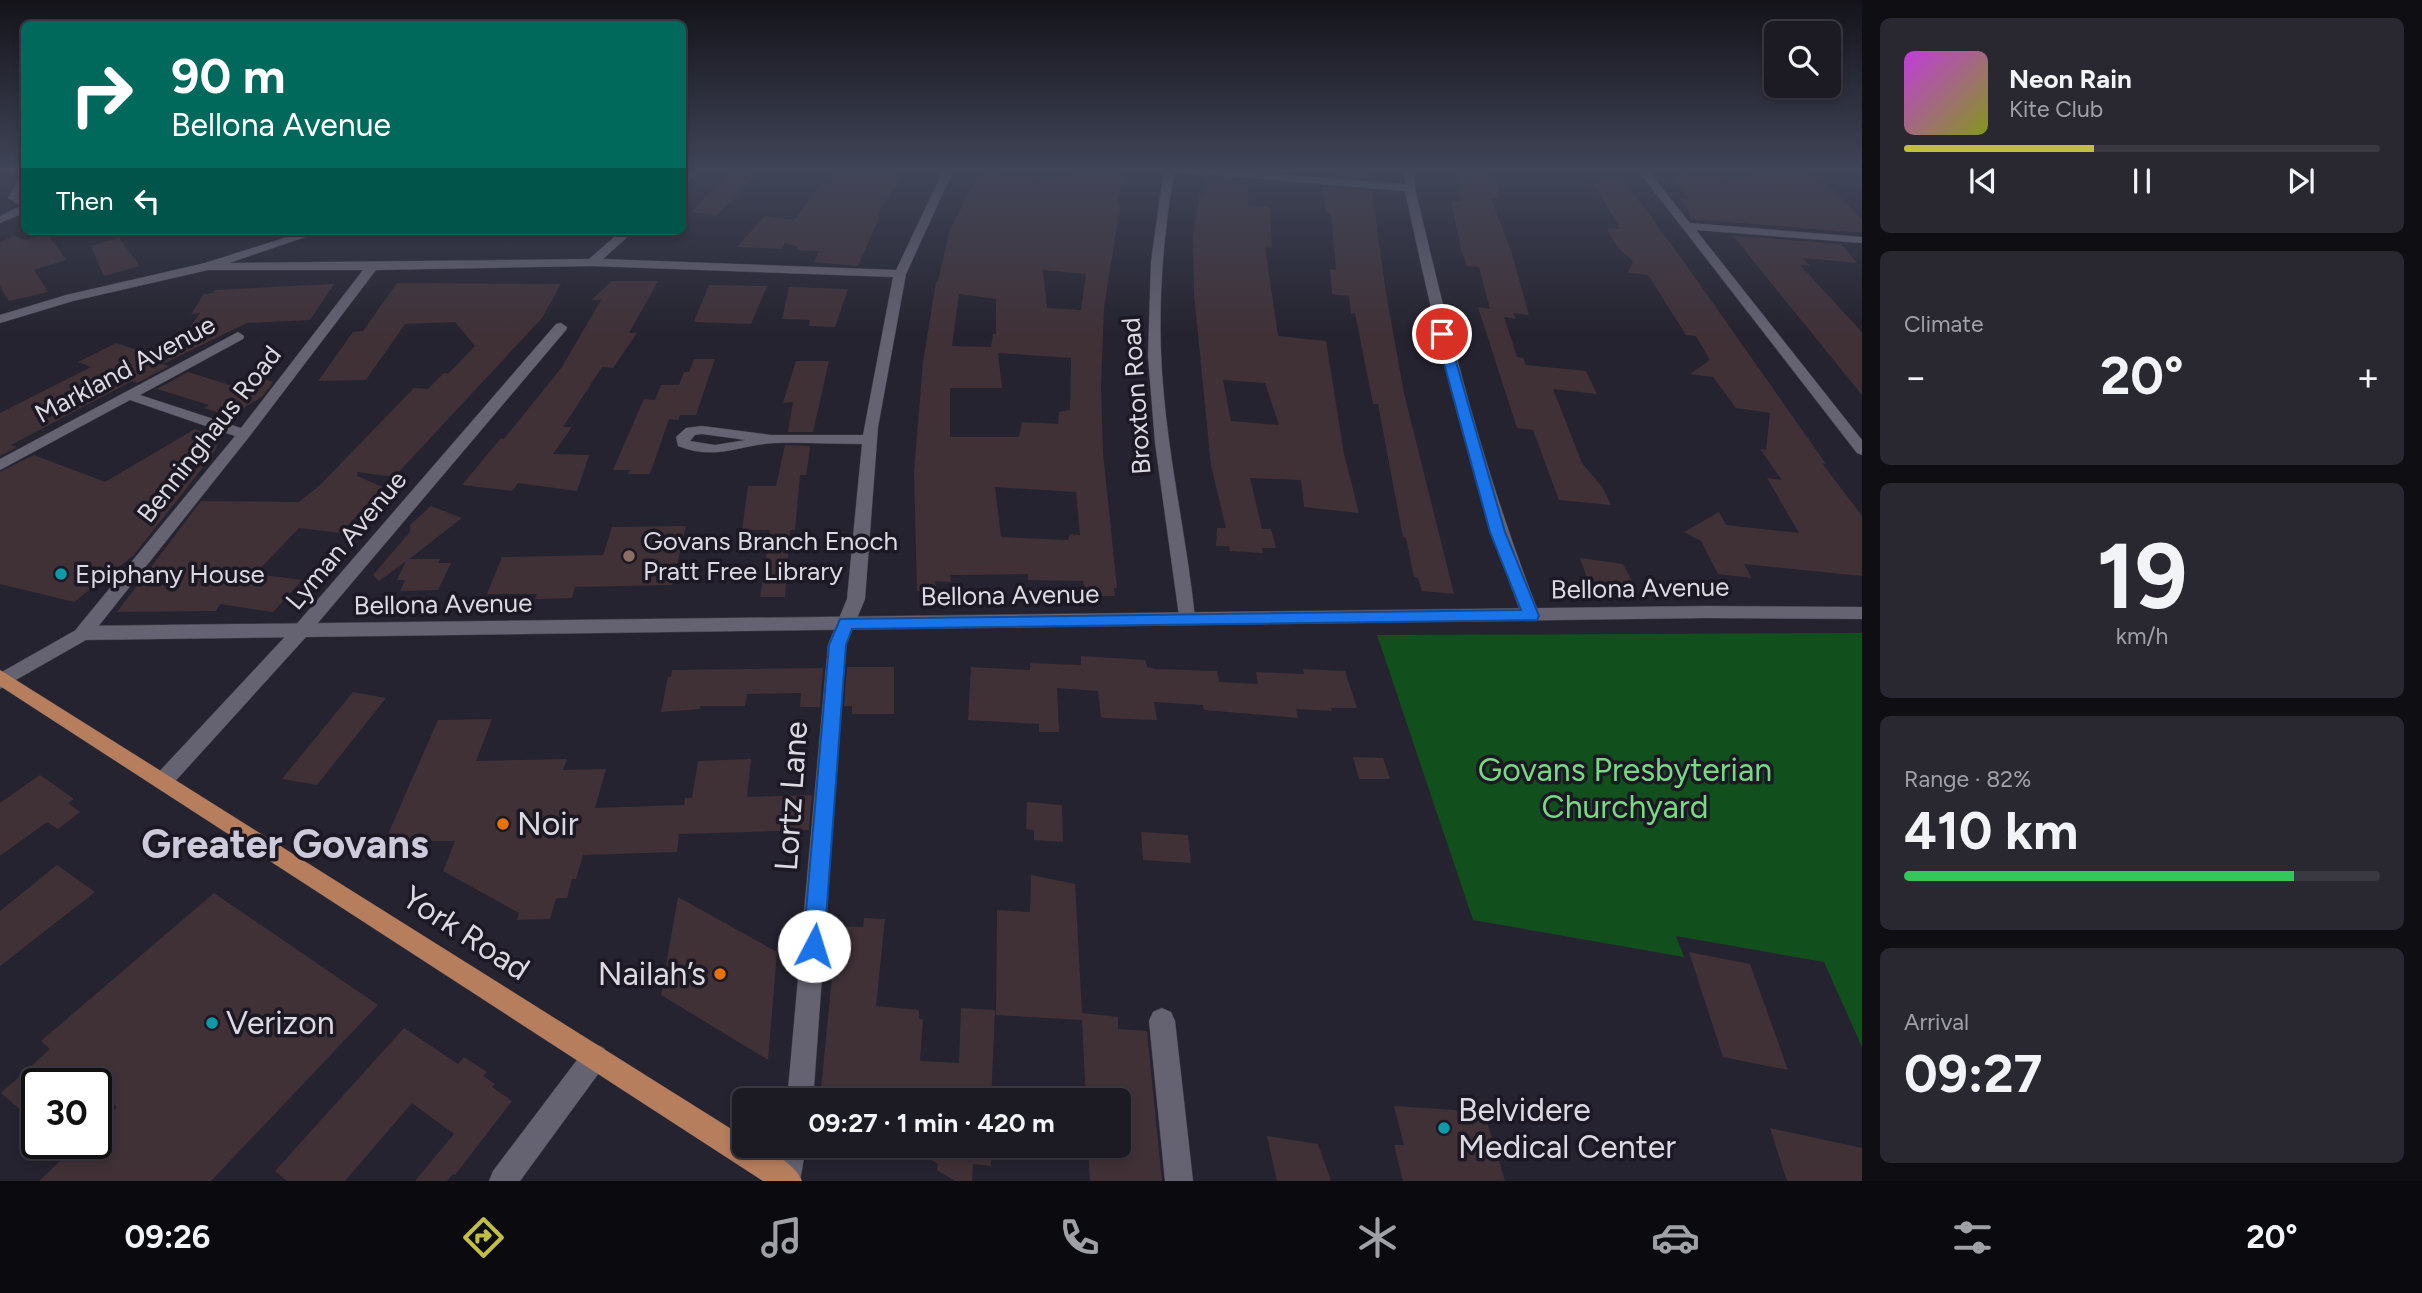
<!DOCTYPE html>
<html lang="en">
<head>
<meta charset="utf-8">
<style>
  :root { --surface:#1c1a23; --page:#292730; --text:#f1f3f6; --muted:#a0a1a6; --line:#3a3841; --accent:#c1be40 }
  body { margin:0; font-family:Figtree,sans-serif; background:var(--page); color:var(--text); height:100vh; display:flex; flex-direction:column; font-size:26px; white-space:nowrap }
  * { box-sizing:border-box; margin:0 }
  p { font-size:23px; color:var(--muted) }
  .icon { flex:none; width:38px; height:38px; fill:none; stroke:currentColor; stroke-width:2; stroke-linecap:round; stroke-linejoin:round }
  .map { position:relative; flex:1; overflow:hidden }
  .drawer { display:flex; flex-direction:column; gap:18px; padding:18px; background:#0f0e13; width:560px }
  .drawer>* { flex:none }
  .hud { position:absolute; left:21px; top:21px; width:665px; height:214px; border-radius:10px; box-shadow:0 4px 10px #0003,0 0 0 2px var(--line); background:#00695c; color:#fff; overflow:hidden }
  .fabs { position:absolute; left:1764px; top:21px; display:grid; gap:14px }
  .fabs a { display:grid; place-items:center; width:77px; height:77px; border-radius:10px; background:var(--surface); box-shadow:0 4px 10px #0003,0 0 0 2px var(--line); font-size:35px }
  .speed { position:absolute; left:21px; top:1068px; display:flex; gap:14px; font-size:35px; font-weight:700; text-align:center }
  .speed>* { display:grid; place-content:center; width:91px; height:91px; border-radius:50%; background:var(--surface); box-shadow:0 4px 10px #0003,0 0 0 2px var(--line); line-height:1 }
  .speed .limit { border:4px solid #111; border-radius:10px; background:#fff; color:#111 }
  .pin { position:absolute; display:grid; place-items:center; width:60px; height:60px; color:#fff; margin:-30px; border:4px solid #fff; border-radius:50%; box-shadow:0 2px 7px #0007 }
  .me { position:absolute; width:77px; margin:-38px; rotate:5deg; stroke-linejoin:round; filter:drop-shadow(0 0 5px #0008) }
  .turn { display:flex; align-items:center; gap:24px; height:147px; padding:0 35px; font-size:32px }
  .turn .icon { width:91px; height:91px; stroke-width:2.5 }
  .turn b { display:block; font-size:49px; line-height:60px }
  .then { display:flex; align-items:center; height:66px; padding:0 35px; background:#0003; gap:14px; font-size:26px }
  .big { font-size:52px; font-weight:700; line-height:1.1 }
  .drawer .tile { flex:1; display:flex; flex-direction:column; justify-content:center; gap:10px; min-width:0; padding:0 24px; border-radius:10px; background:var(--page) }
  .drawer .dial { align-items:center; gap:0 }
  .dial b { font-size:91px; line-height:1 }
  .song { display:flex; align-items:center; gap:21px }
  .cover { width:84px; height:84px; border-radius:10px; background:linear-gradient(135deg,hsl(290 70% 55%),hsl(70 70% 35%)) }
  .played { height:7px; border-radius:4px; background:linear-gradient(90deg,var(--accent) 40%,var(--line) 40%) }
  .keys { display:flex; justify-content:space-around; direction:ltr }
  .heat { display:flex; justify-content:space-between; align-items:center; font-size:38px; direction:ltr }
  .charge { height:10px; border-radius:5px; background:linear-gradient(90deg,#34c759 82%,var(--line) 0) }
  .trip { position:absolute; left:732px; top:1088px; width:399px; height:70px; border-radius:10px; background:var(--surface); box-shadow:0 4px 10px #0003,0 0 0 2px var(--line); font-weight:700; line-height:70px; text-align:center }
  .dock { display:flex; height:112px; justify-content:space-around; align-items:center; background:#0b0a0e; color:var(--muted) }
  .dock .icon { width:49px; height:49px }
  .dock .selected { color:var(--accent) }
  .dock b { font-size:32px; color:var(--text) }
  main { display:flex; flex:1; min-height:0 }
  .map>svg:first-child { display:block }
  .green { fill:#11501d }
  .building { fill:#403137; fill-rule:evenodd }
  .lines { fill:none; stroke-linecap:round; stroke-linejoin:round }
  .minor-casing { stroke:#403d48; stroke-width:1 }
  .tertiary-casing { stroke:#403d48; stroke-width:1 }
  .primary-casing { stroke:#403d48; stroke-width:1 }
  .minor { fill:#656271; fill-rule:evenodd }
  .tertiary { fill:#656271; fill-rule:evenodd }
  .primary { fill:#b67e5d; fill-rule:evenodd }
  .route { fill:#1a73e8; stroke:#114b97; stroke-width:2 }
  .education-dot { fill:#8d6e63; stroke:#1c1925; stroke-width:2.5 }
  .culture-dot { fill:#0f9aa8; stroke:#1c1925; stroke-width:2.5 }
  .food-dot { fill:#e8710a; stroke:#1c1925; stroke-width:2.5 }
  .labels { text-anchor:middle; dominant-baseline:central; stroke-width:7; stroke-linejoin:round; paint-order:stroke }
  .street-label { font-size:26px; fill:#dbdae2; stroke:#1c1925 }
  .poi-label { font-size:26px; fill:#dbdae2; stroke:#1c1925; text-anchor:start }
  .near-park-label { font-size:32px; fill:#77d982; stroke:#1c1925 }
  .near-street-label { font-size:32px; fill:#dbdae2; stroke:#1c1925 }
  .near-poi-label { font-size:32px; fill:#dbdae2; stroke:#1c1925; text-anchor:start }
  .near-district-label { font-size:40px; font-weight:bold; fill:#cdcadb; stroke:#1c1925 }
</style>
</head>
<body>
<main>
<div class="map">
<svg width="1862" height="1181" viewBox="0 0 1862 1181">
  <rect width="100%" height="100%" fill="#25232f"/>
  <!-- green -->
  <polygon class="green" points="1862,633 1862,1047 1824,962 1676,936 1684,957 1473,920 1377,635"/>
  <!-- building -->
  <g class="building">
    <polygon points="733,169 760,172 717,215 691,212"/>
    <polygon points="832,169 906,169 877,215 880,216 858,266 814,262 819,251 797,250 798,247 785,243 782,249 737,247 765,216 794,220"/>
    <path d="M 981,169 L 1007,169 L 1005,174 L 1063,179 L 1066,171 L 1089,173 L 1090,169 L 1125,172 L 1117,203 L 1120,206 L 1104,308 L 1101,385 L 1103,453 L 1117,588 L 1114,588 L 1115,596 L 1087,596 L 1083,581 L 1028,580 L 1028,574 L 950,575 L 951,582 L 935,581 L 937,591 L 917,591 L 914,472 L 923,362 L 936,282 L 938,282 L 949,232 ZM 1043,270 L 1086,274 L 1081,310 L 1047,308 ZM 959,294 L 996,299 L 996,334 L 993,334 L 991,347 L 952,346 ZM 998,353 L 1071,358 L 1070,410 L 1059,412 L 1058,424 L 1022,422 L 1019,437 L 950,437 L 950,388 L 1002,388 ZM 995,487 L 1076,492 L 1080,535 L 1070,534 L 1068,540 L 1001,537 Z"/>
    <polygon points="1321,169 1369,169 1370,179 1321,175"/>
    <polygon points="1457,169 1494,174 1500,199 1491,198 1512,254 1529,315 1513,313 1516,319 1504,317 1517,357 1523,358 1526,365 1586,371 1597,394 1553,389 1582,463 1603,488 1611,505 1559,500 1533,430 1517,428 1478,307 1490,309 1479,267 1467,266 1461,249 1451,201 1461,202"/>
    <polygon points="1744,169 1818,174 1862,220 1862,233 1692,219 1680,198 1688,199 1672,175 1675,176 1673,172 1750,179"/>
    <polygon points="1589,177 1623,179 1684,262 1826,464 1822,463 1862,516 1862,576 1744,564 1752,578 1718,574 1701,541 1684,532 1719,512 1726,525 1799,533 1767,478 1782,480 1760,449 1766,450 1770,413 1736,408 1713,377 1690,374 1710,360 1696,336 1686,335 1648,275 1628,273 1633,261 1618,248 1607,229 1621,229"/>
    <path d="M 1204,182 L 1249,185 L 1248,205 L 1270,207 L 1272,248 L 1265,247 L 1278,336 L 1326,341 L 1344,454 L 1359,513 L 1304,507 L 1301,480 L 1250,478 L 1262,529 L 1271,529 L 1276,548 L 1262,548 L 1263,553 L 1230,551 L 1229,546 L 1216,546 L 1217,528 L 1226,528 L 1211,466 L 1194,294 L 1193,235 L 1199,196 L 1203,196 ZM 1223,380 L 1265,383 L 1279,425 L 1231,421 Z"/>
    <polygon points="1322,187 1372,191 1386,293 1404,393 1454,594 1422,591 1418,578 1414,577 1406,538 1403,537 1378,404 1373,404 1355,313 1351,314 1349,296 1332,294 1330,269 1336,270 1331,214 1326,213"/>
    <polygon points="48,234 66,260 34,270 48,292 9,301 0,286 0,242 15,236 26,240"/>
    <polygon points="1733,236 1841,244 1857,263 1803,258 1810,266 1800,265 1862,332 1862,395"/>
    <polygon points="119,238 140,266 104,276 91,246"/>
    <polygon points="612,281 658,281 629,333 637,333 613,368 602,367 563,427 572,427 553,454 589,455 577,491 518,483 512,491 462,485 501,438 504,439 562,367 601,300 591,300"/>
    <polygon points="397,283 561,284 542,318 394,477 358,472 357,476 383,487 341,533 299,528 255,574 302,580 273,612 220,604 216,611 117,612 201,501 299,502 320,485 414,388 428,389 444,373 448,374 475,346 455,322 405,324 366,380 318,381 353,332 363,331"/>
    <polygon points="334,284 310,320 247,323 163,364 169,366 137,383 132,381 11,445 17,447 0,456 0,413 91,367 78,362 116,343 167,360 200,313 191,314 204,294 213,293 215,290"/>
    <polygon points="709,285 767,286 751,324 694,322"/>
    <polygon points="789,287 848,289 835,327 809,326 810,320 782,319"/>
    <polygon points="694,359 715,359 696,415 680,415 678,420 669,419 650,474 628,474 630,470 613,470 644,399 655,400 661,385 679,385 684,372 689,372"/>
    <polygon points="796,361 829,361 813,432 788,432 793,402 783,403"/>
    <polygon points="188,372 236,387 256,376 273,382 262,397 230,416 204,408 209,405 157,389"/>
    <polygon points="195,429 221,438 212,456 133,556 74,602 0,584 0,472 34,455 105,482"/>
    <polygon points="785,445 810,446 809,456 806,475 800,475 795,530 790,530 785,597 760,597 770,530 742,530 748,486 776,486"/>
    <polygon points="431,506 462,518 409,559 440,559 438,563 451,563 438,590 400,591 405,580 397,580 406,561 379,581 373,575 410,532 410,525"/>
    <polygon points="686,526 672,585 575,587 572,598 535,599 537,594 487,594 502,557 603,555 612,527"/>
    <polygon points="1580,558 1623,564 1634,585 1588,581"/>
    <polygon points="1081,656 1145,660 1147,667 1155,669 1217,671 1219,682 1258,684 1256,672 1304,674 1303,669 1345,671 1357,708 1331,708 1332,711 1296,709 1298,718 1204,710 1203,705 1154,702 1157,720 1105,718 1101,717 1098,691 1057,688 1059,732 1039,732 1039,724 968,720 971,667 1030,670 1030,663 1081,665"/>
    <polygon points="847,667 894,667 894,714 852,714 852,706 844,706"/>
    <polygon points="823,668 820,707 800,707 801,693 747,694 745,706 700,706 700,709 661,712 668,677 671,677 672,670"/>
    <polygon points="353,692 386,698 317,785 282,779"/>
    <polygon points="492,719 476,761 567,759 563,770 606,769 595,808 684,805 685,798 692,798 698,761 751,759 747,797 812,795 809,830 679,834 677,852 583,855 576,879 572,879 567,898 556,898 550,919 517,920 519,913 443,871 455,841 385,841 438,720"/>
    <polygon points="1353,757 1383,758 1390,779 1359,779"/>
    <polygon points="40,775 74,799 68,803 80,812 58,829 47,822 0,856 0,803"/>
    <polygon points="1027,802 1062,805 1063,842 1034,840 1034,830 1026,829"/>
    <polygon points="1141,832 1188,835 1191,863 1143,860"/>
    <polygon points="57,865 95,892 0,966 0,911"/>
    <polygon points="1031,875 1075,884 1082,1013 1118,1017 1118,1029 1147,1031 1162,1181 1090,1181 1088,1146 1118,1146 1118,1101 1086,1101 1082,1020 996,1015 997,910 1030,912"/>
    <polygon points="214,893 378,1005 211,1181 39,1181 79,1143 96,1143 96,1127 117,1107 96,1089 96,1083 89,1083 77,1073 66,1083 37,1083 37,1124 1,1093 50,1049 41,1041"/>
    <polygon points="678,897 777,952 768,1060 661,995"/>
    <polygon points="864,918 885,919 876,1006 919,1010 919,1019 923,1019 920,1061 959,1063 961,1008 995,1010 991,1101 842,1101 821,1089 837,926 863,927"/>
    <polygon points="1689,952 1750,964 1788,1070 1723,1057"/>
    <polygon points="404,1028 458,1064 464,1057 487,1072 483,1076 495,1084 492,1087 512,1101 455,1175 453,1174 447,1181 415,1181 454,1134 412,1103 345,1181 287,1181 275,1171"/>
    <polygon points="1394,1106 1484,1112 1505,1181 1403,1181 1394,1145 1404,1145"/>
    <polygon points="1770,1128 1862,1148 1862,1181 1787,1181"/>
    <polygon points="1267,1136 1318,1144 1331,1181 1277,1181"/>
    <polygon points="907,1146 991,1146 991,1166 973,1164 972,1181 955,1181 937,1170 938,1164"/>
  </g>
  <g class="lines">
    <defs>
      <g id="minor">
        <polygon points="692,169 703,169 682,186 682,177"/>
        <path d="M 944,169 L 954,169 L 906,274 L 878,427 L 865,599 L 846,645 L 813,1101 L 787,1101 L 828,645 L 847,599 L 862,444 C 833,444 803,442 774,443 C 738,445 716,461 678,446 L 676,437 L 686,428 L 702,426 L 771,435 L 863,435 L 893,277 L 592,266 L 376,270 L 249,437 L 89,638 L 77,638 L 74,633 L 77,628 L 235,436 L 130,400 L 0,470 L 0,459 L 238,332 L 244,336 L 243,339 L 140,395 L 241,428 L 363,270 L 208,270 L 73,301 L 0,323 L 0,315 L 66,295 L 205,263 L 306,231 L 323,231 L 229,263 L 589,259 L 621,231 L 634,231 L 603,259 L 896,270 ZM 702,434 L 746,440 L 715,445 L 690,441 L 695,435 Z"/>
        <path d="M 1164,169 L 1209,169 L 1405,184 L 1404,169 L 1414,169 L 1415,188 C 1449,334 1485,477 1540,616 L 1537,621 L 1525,621 L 1522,616 C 1469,478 1436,335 1405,191 L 1174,172 C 1162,243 1157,314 1163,385 C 1169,463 1187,540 1195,618 L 1192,623 L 1180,623 L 1155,443 L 1148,356 L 1151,262 Z"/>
        <polygon points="1637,169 1647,169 1690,223 1862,237 1862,243 1696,230 1862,440 1862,455 1857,453"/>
        <polygon points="24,176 24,187 19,197 24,200 24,213 0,223 0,216 21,206 8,198 20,177"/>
        <polygon points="561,323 567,327 566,330 306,637 170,787 163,790 156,787 153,781 156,775 294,627 556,324"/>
        <polygon points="1162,1008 1171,1012 1175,1021 1193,1181 1165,1181 1149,1021 1153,1012"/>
        <polygon points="595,1044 604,1048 608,1057 604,1066 520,1181 489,1181 493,1171 586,1048"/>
        <polygon points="778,1146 806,1146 800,1181 772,1181"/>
      </g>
      <polygon id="tertiary" points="1707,606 1862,607 1862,619 1707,618 86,640 0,689 0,673 83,626"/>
      <path id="primary" d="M 0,670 L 744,1137 L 744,1146 C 764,1146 794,1162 802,1181 L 763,1181 L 0,686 Z"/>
    </defs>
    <!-- minor casing -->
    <use href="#minor" class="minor-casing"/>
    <!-- tertiary casing -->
    <use href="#tertiary" class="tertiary-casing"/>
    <!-- primary casing -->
    <use href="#primary" class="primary-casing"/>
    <!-- minor -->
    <use href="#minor" class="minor"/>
    <!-- tertiary -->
    <use href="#tertiary" class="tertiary"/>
    <!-- primary -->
    <use href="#primary" class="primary"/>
  </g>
  <!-- sky -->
  <linearGradient id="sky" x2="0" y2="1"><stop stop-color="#14131a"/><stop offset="0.51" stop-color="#404558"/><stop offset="1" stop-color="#404558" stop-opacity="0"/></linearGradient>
  <rect width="1862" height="334" fill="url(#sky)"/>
  <!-- route -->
  <polygon class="route" points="1442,330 1448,334 1505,532 1539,616 1537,620 852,629 846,645 824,946 821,953 814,956 806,953 803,946 829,645 840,619 1521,610 1490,532 1436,334"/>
  <!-- markers -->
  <circle class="education-dot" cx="629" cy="556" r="7"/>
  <g class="culture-dot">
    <circle cx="61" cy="574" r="7"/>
    <circle cx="212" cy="1023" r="7"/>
    <circle cx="1444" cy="1128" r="7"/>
  </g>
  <g class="food-dot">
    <circle cx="503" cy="824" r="7"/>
    <circle cx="720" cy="974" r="7"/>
  </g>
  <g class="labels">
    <!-- street labels -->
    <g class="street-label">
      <text transform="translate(125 369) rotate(-28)">Markland Avenue</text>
      <text transform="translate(1136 396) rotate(-94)">Broxton Road</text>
      <text transform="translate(209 434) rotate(-52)">Benninghaus Road</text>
      <text transform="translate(346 540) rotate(-50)">Lyman Avenue</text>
      <text transform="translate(1640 588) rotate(-1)">Bellona Avenue</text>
      <text transform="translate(1010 595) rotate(-1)">Bellona Avenue</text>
      <text transform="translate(443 604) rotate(-1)">Bellona Avenue</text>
    </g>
    <!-- poi labels -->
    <g class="poi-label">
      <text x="643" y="541">Govans Branch Enoch<tspan x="643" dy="30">Pratt Free Library</tspan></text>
      <text x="75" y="574">Epiphany House</text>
    </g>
    <!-- near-park labels -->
    <g class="near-park-label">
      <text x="1625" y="770">Govans Presbyterian<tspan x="1625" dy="37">Churchyard</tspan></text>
    </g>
    <!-- near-street labels -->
    <g class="near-street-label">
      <text transform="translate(791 796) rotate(-86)">Lortz Lane</text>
      <text transform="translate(466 933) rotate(33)">York Road</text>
    </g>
    <!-- near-poi labels -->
    <g class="near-poi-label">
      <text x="517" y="824">Noir</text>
      <text x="706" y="974" text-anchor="end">Nailah’s</text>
      <text x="226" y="1023">Verizon</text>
      <text x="1458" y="1110">Belvidere<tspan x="1458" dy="37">Medical Center</tspan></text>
    </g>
    <!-- near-district labels -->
    <g class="near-district-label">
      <text x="285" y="844">Greater Govans</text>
    </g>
  </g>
</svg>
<div class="fabs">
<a><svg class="icon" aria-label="search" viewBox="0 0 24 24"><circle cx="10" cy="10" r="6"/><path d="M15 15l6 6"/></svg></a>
</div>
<div class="speed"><div class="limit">30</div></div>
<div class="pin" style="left:1442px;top:334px;background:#d93025"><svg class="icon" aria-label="arrive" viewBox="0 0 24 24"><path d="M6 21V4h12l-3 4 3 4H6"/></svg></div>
<svg class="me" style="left:814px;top:946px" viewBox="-20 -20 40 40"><circle r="19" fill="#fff"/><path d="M0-13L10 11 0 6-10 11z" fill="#1a73e8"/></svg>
<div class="trip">09:27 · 1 min · 420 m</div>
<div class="hud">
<div class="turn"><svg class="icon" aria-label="right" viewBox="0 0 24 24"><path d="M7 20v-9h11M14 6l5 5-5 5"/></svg><div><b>90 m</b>Bellona Avenue</div></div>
<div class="then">Then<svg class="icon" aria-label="left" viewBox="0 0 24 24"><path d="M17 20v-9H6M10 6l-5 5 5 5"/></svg></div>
</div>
</div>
<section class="drawer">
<div class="tile">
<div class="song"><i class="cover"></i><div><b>Neon Rain</b><p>Kite Club</p></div></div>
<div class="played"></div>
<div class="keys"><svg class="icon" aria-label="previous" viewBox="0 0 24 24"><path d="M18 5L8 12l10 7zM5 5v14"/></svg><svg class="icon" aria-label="pause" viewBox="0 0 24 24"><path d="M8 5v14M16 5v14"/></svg><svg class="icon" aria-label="next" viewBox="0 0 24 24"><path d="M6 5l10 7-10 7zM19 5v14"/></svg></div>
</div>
<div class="tile"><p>Climate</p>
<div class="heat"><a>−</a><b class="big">20°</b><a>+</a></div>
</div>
<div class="tile dial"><b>19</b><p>km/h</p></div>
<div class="tile"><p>Range · 82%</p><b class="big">410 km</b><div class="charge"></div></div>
<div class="tile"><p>Arrival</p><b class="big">09:27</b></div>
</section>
</main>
<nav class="dock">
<b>09:26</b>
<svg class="icon selected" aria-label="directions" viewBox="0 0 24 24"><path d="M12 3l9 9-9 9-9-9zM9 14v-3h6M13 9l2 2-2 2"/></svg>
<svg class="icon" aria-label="music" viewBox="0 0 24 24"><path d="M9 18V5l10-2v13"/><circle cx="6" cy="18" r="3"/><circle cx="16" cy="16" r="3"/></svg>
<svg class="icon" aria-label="phone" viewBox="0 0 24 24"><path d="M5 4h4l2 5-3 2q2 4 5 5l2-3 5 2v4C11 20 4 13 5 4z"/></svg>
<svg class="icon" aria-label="climate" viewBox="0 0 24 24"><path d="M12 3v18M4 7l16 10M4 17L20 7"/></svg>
<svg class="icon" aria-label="car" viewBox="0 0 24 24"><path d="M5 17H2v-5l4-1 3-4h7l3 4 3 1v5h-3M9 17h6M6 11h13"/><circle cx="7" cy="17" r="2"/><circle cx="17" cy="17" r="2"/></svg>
<svg class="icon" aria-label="filters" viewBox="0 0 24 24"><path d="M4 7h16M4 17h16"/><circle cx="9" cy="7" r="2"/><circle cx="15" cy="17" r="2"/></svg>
<b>20°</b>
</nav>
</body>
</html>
